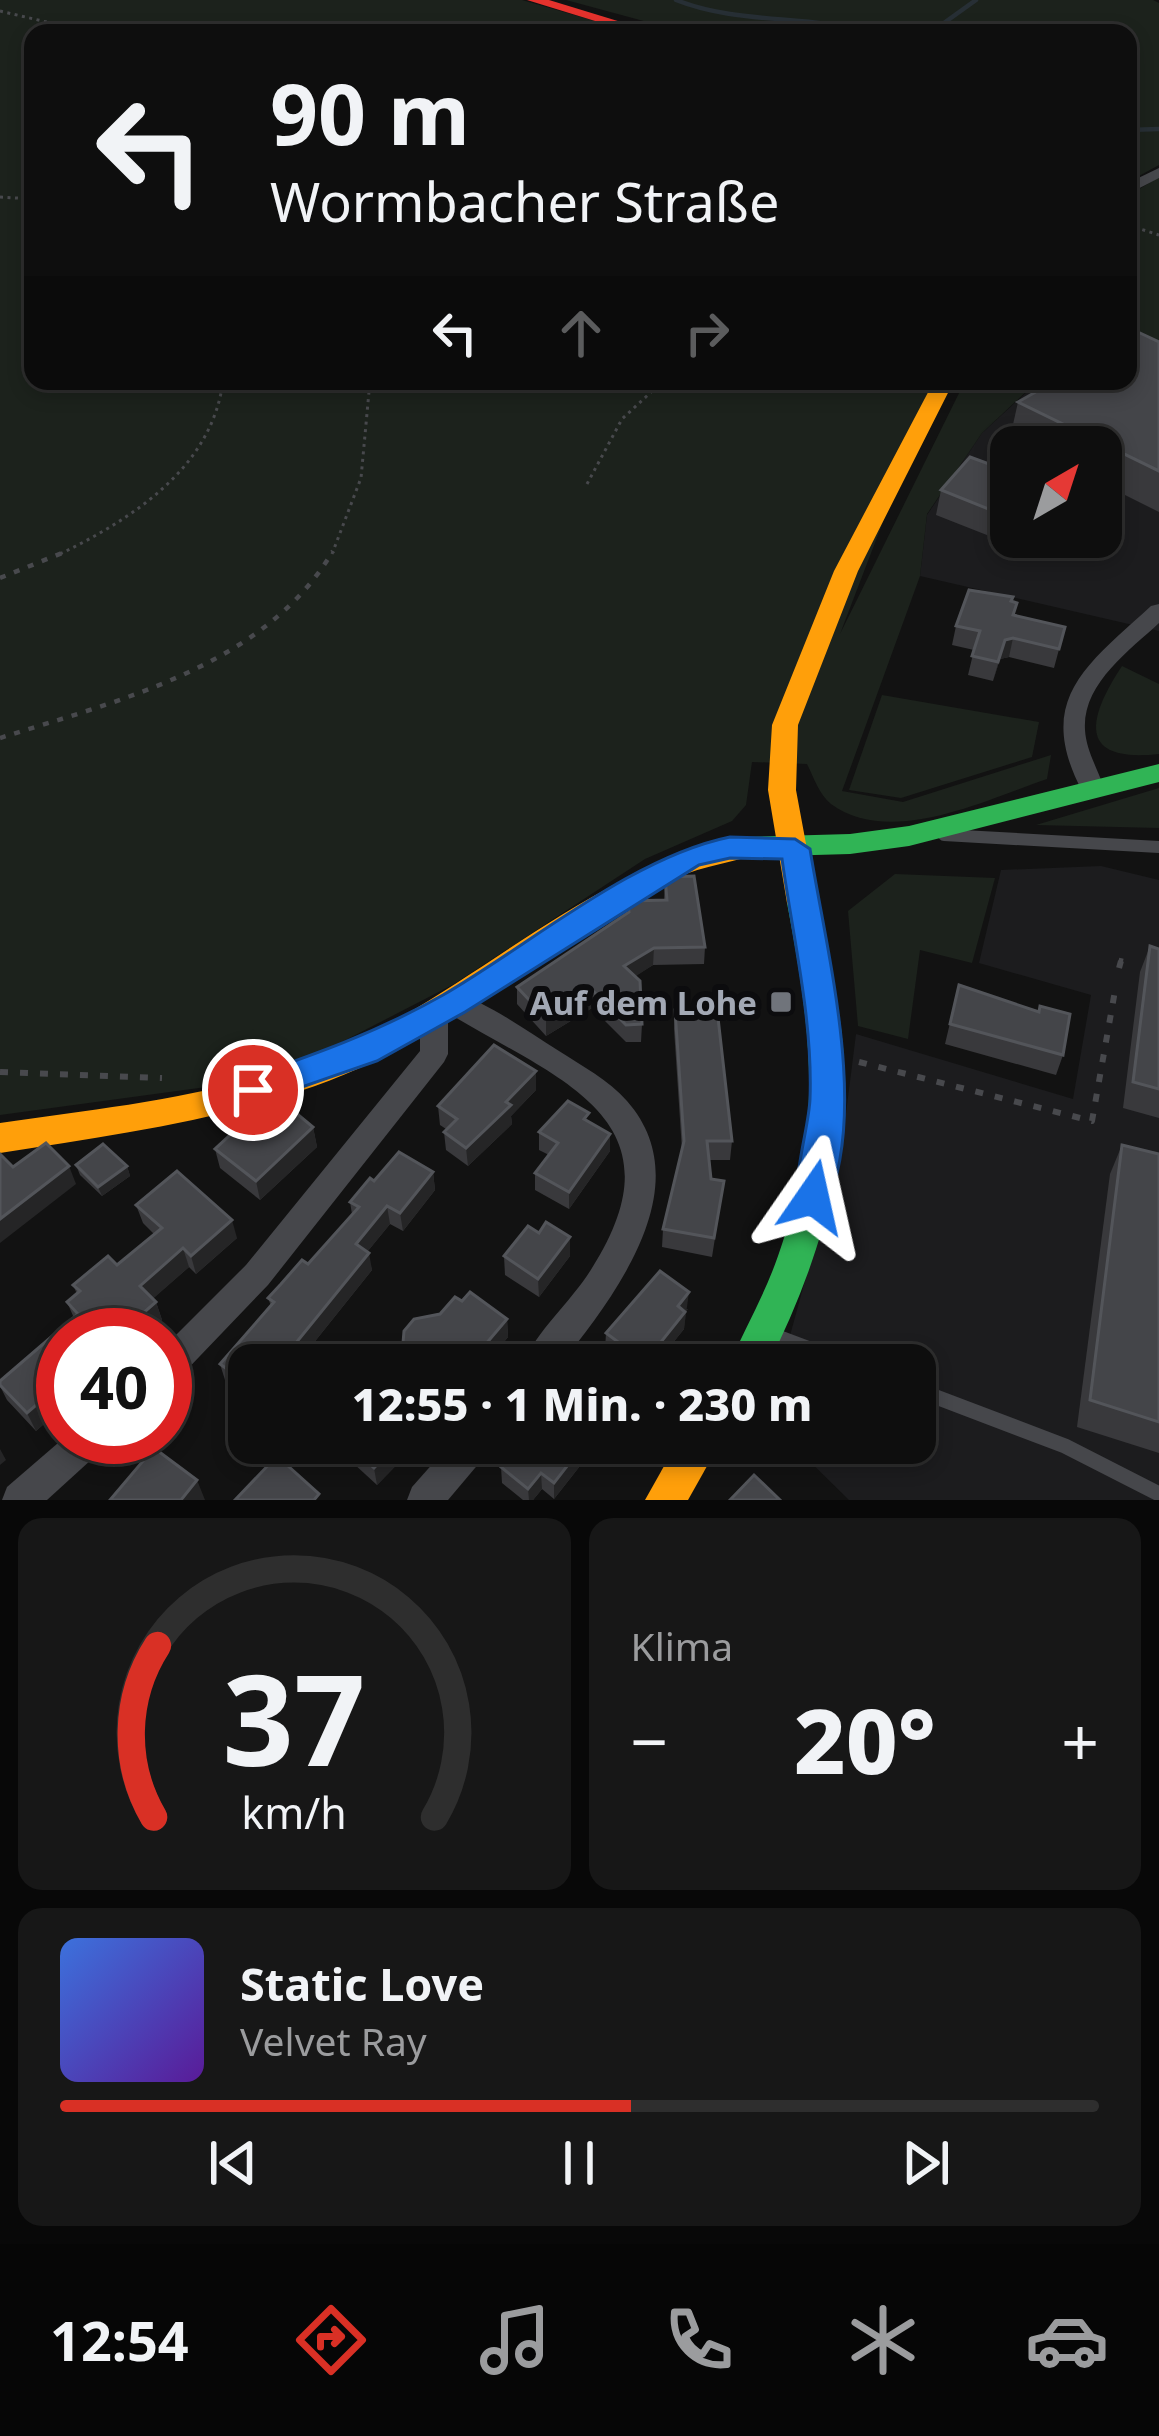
<!DOCTYPE html>
<html lang="de">
<head>
<meta charset="utf-8">
<style>
  :root { --surface:#0e0e0e; --page:#171717; --text:#f1f3f6; --muted:#9b9c9e; --line:#2e2e2e; --accent:#d93025 }
  body { margin:0; font-family:"Noto Sans",sans-serif; background:var(--page); color:var(--text); height:100vh; display:flex; flex-direction:column; font-size:45px; white-space:nowrap }
  * { box-sizing:border-box; margin:0 }
  p { font-size:39px; color:var(--muted) }
  .icon { flex:none; width:66px; height:66px; fill:none; stroke:currentColor; stroke-width:2; stroke-linecap:round; stroke-linejoin:round }
  .map { position:relative; height:1500px; overflow:hidden }
  .drawer { display:flex; flex-direction:column; gap:18px; padding:18px; background:#080808; flex:1 }
  .drawer>* { flex:none }
  .top-card { position:absolute; left:24px; top:24px; width:1113px; height:366px; border-radius:24px; box-shadow:0 6px 18px #0003,0 0 0 3px var(--line); background:#0e0e0e; color:var(--text); overflow:hidden }
  .needle { width:78px; rotate:39deg }
  .tools { position:absolute; left:990px; top:426px; display:grid; gap:24px }
  .tools a { display:grid; place-items:center; width:132px; height:132px; border-radius:24px; background:var(--surface); box-shadow:0 6px 18px #0003,0 0 0 3px var(--line); font-size:60px }
  .speed { position:absolute; left:36px; top:1308px; display:flex; gap:24px; font-size:60px; font-weight:700; text-align:center }
  .speed>* { display:grid; place-content:center; width:156px; height:156px; border-radius:50%; background:var(--surface); box-shadow:0 6px 18px #0003,0 0 0 3px var(--line); line-height:1 }
  .speed .limit { border:18px solid #d22; background:#fff; color:#111 }
  .pin { position:absolute; display:grid; place-items:center; width:102px; height:102px; color:#fff; margin:-51px; border:6px solid #fff; border-radius:50%; box-shadow:0 3px 12px #0007 }
  .me { position:absolute; width:132px; margin:-66px; rotate:11deg; stroke-linejoin:round; filter:drop-shadow(0 0 9px #0008) }
  .turn { display:flex; align-items:center; gap:42px; height:252px; padding:0 48px; font-size:54px }
  .turn .icon { width:156px; height:156px; stroke-width:2.5 }
  .turn b { display:block; font-size:84px; line-height:102px }
  .lanes { display:flex; align-items:center; height:114px; padding:0 48px; background:#0003; justify-content:center; gap:60px; direction:ltr }
  .lanes .off { opacity:.35 }
  .big { font-size:90px; font-weight:800; line-height:1.1 }
  .drawer .tile { flex:1; display:flex; flex-direction:column; justify-content:center; gap:18px; min-width:0; padding:0 42px; border-radius:24px; background:var(--page) }
  .drawer .dial { align-items:center; gap:0 }
  .dial svg { height:312px; overflow:visible; fill:none; stroke:var(--line); stroke-width:7; stroke-linecap:round; text-anchor:middle }
  .dial text { fill:var(--text); stroke:none }
  .song { display:flex; align-items:center; gap:36px }
  .cover { width:144px; height:144px; border-radius:18px; background:linear-gradient(135deg,hsl(220 70% 55%),hsl(270 70% 35%)) }
  .played { height:12px; border-radius:6px; background:linear-gradient(90deg,var(--accent) 55%,var(--line) 55%) }
  .keys { display:flex; justify-content:space-around; direction:ltr }
  .heat { display:flex; justify-content:space-between; align-items:center; font-size:66px; direction:ltr }
  .drawer .tiles { flex:1; display:grid; gap:18px; grid-template-columns:1fr 1fr }
  .tile:last-child { grid-column:span 2 }
  .trip { position:absolute; left:228px; top:1344px; width:708px; height:120px; border-radius:24px; background:var(--surface); box-shadow:0 6px 18px #0003,0 0 0 3px var(--line); font-weight:800; line-height:120px; text-align:center }
  .tab-bar { display:flex; height:192px; justify-content:space-around; align-items:center; background:#060606; color:var(--muted) }
  .tab-bar .icon { width:84px; height:84px }
  .tab-bar .active { color:var(--accent) }
  .tab-bar b { font-size:54px; color:var(--text) }
  .map>svg:first-child { display:block }
  .built { fill:#1c1c1e; fill-rule:evenodd }
  .green { fill:#1c221c }
  .lines { fill:none; stroke-linecap:round; stroke-linejoin:round }
  .stream { stroke:#272f35; stroke-width:4.5 }
  .path-far2 { stroke:#48494d; stroke-width:3; stroke-dasharray:3 4.5; stroke-linecap:butt }
  .path-far1 { stroke:#48494d; stroke-width:4.5; stroke-dasharray:6 9; stroke-linecap:butt }
  .path { stroke:#48494d; stroke-width:6; stroke-dasharray:8 12; stroke-linecap:butt }
  .lane-far1 { stroke:#46474b; stroke-width:12 }
  .lane { stroke:#46474b; stroke-width:15 }
  .street { fill:#46474b; fill-rule:evenodd }
  .fast { fill:#30b455; fill-rule:evenodd }
  .slow { fill:#ff9f0a; fill-rule:evenodd }
  .jam { fill:#e5322d; fill-rule:evenodd }
  .wall { fill:#39393c }
  .shaded-wall { fill:#252526 }
  .building { fill:#444549; stroke:#53555a; stroke-width:3 }
  .route { fill:#1a73e8; stroke:#114b97; stroke-width:3 }
  .poi-dot { fill:#70747b; stroke:#0c0c0e; stroke-width:4.5 }
  .labels { text-anchor:middle; dominant-baseline:central; stroke-width:12; stroke-linejoin:round; paint-order:stroke }
  .poi-label { font-size:33px; font-weight:bold; fill:#a2a8b4; stroke:#0c0c0e; text-anchor:end }
</style>
</head>
<body>
<div class="map">
<svg width="1159" height="1500" viewBox="0 0 1159 1500">
  <rect width="100%" height="100%" fill="#121212"/>
  <!-- built -->
  <g class="built">
    <path d="M 1159,360 L 1159,631 L 920,576 L 927,515 L 982,433 L 1029,390 L 1050,381 L 1128,381 ZM 1011,447 L 1101,447 L 1101,537 L 1011,537 Z"/>
    <polygon points="1101,866 1159,880 1159,1500 849,1500 791,1443 915,1443 915,1365 782,1365 842,1145 856,1034 1073,1099 1091,995 979,963 1001,870"/>
  </g>
  <!-- green -->
  <g class="green">
    <path d="M 0,0 L 522,0 L 637,33 L 33,33 L 33,381 L 937,381 L 840,634 L 965,381 L 1050,381 L 1028,390 L 982,433 L 927,514 L 920,576 L 842,791 L 903,802 L 1051,755 L 1047,779 C 987,799 891,848 831,804 C 819,794 814,778 807,764 L 752,762 L 746,805 L 732,821 L 645,859 L 454,984 L 272,1078 L 0,1115 Z"/>
    <polygon points="566,0 1153,0 1159,3 1159,165 1128,182 1128,33 688,33"/>
    <polygon points="1159,177 1159,360 1128,354 1128,196"/>
    <path d="M 1122,666 L 1159,684 L 1159,754 C 1077,763 1087,719 1122,666 Z"/>
    <polygon points="882,695 1039,722 1032,757 901,798 849,790"/>
    <polygon points="1159,788 1159,828 1036,825"/>
    <polygon points="895,874 995,878 972,963 920,950 908,1039 858,1026 848,911"/>
  </g>
  <g class="lines">
    <!-- stream -->
    <g class="stream">
      <path d="M 676,0 C 739,25 807,14 871,33"/>
      <polyline points="930,33 976,0"/>
      <polyline points="1128,130 1159,129"/>
    </g>
    <!-- path-far2 -->
    <g class="path-far2">
      <polyline points="0,11 93,33"/>
      <polyline points="0,197 33,199"/>
      <polyline points="1128,225 1159,235"/>
      <polyline points="587,484 622,419 663,381"/>
      <path d="M 60,554 C 134,518 212,467 223,381"/>
      <polyline points="332,554 361,478 370,381"/>
    </g>
    <!-- path-far1 -->
    <g class="path-far1">
      <polyline points="0,578 67,551"/>
      <path d="M 0,738 C 120,700 265,666 333,551"/>
      <polyline points="1120,964 1122,956"/>
    </g>
    <!-- path -->
    <g class="path">
      <polyline points="1119,968 1121,961"/>
      <polyline points="859,1062 1092,1121 1116,985"/>
      <polyline points="0,1072 162,1078"/>
    </g>
    <!-- lane-far1 -->
    <polyline class="lane-far1" points="944,835 1159,847"/>
    <!-- lane -->
    <g class="lane">
      <polyline points="775,1336 852,1365"/>
      <polyline points="915,1389 1065,1446 1159,1494"/>
    </g>
    <!-- street -->
    <g class="street">
      <polygon points="1159,168 1159,178 1128,194 1128,183"/>
      <path d="M 1159,604 L 1159,623 C 1129,651 1082,684 1085,730 C 1086,749 1097,768 1103,785 L 1100,791 L 1082,791 C 1034,699 1087,665 1151,606 Z"/>
      <path d="M 454,992 C 490,1004 527,1031 559,1051 C 582,1066 609,1080 627,1101 C 701,1185 615,1296 560,1365 L 522,1365 C 537,1330 572,1301 592,1268 C 687,1118 556,1079 448,1013 L 448,1054 L 444,1062 L 268,1285 L 177,1380 L 165,1385 L 165,1346 L 246,1265 L 420,1051 L 420,1014 L 424,1006 L 441,1005 L 444,995 Z"/>
      <polygon points="65,1437 108,1437 103,1449 47,1500 2,1500 7,1487"/>
      <polygon points="451,1443 491,1443 486,1455 448,1500 407,1500 412,1487"/>
    </g>
    <!-- fast -->
    <g class="fast">
      <polygon points="1159,764 1159,782 909,846 850,854 748,857 738,854 734,847 738,840 748,837 850,834 909,826"/>
      <path d="M 802,892 L 813,895 L 817,903 C 827,951 839,999 843,1047 C 852,1158 817,1267 768,1365 L 729,1365 C 745,1328 765,1294 778,1256 C 824,1126 812,1034 787,903 L 791,895 Z"/>
    </g>
    <!-- slow -->
    <g class="slow">
      <polygon points="934,381 954,381 858,571 798,725 796,790 817,903 813,911 791,911 787,903 768,790 772,725 834,571"/>
      <path d="M 748,837 L 758,840 L 762,847 L 758,854 C 725,864 693,868 662,884 C 560,933 476,1014 373,1062 C 256,1117 126,1133 0,1153 L 0,1123 C 119,1106 245,1094 354,1042 C 491,976 594,866 748,837 Z"/>
      <polygon points="677,1443 720,1443 688,1500 645,1500"/>
    </g>
    <!-- jam -->
    <polygon class="jam" points="527,0 549,0 657,33 634,33"/>
  </g>
  <!-- wall -->
  <g class="wall">
    <polygon points="1159,342 1159,512 1101,483 1101,447 1029,447 1010,438 1018,402"/>
    <polygon points="1011,472 1011,537 1051,537 1035,554 936,515 941,490"/>
    <polygon points="1011,601 1014,615 1065,627 1054,668 1009,657 1000,659 993,681 968,675 974,650 952,645 956,626"/>
    <polygon points="665,877 705,947 704,964 653,965 635,976 642,1024 641,1042 626,1042 592,1008 546,1036 517,1004 517,987 628,913 628,901 664,900"/>
    <polygon points="1150,946 1159,949 1159,1118 1123,1108 1140,972"/>
    <polygon points="959,985 1063,1055 1056,1075 945,1044"/>
    <polygon points="675,1010 732,1141 730,1160 709,1160 711,1179 724,1181 712,1257 662,1247 663,1229 682,1150 674,1029"/>
    <polygon points="536,1090 511,1116 512,1124 468,1166 446,1150 444,1132 446,1129 440,1125 438,1106"/>
    <polygon points="589,1122 610,1151 569,1209 535,1190 535,1173 549,1155 539,1150 539,1132"/>
    <polygon points="313,1127 317,1147 260,1200 220,1168 215,1149"/>
    <polygon points="1122,1145 1159,1154 1159,1453 1077,1427 1110,1174"/>
    <polygon points="76,1165 127,1166 130,1176 102,1196 80,1175"/>
    <polygon points="433,1172 435,1190 403,1231 390,1224 367,1252 372,1270 296,1365 249,1365 249,1398 225,1380 220,1364 271,1306 268,1298 308,1264 352,1214 350,1202 374,1181"/>
    <polygon points="136,1205 237,1238 196,1274 189,1267 152,1299 156,1302 162,1320 36,1431 7,1400 0,1386 0,1381 74,1318 67,1302 77,1294 73,1285 117,1265 154,1234 143,1223"/>
    <polygon points="539,1233 570,1237 570,1256 539,1297 505,1275 504,1256"/>
    <polygon points="462,1301 507,1319 508,1337 485,1365 406,1365 408,1362 406,1360 403,1343 440,1314"/>
    <polygon points="688,1309 685,1312 684,1329 655,1365 626,1365 605,1350 606,1333"/>
    <polygon points="340,1443 409,1443 411,1450 377,1485 341,1452"/>
    <polygon points="520,1443 598,1443 554,1499 542,1489 533,1500 523,1500 502,1483 501,1467"/>
  </g>
  <!-- shaded-wall -->
  <g class="shaded-wall">
    <polygon points="1039,537 1051,537 1035,554"/>
    <polygon points="1013,638 1009,657 1000,659 993,681 1005,640"/>
    <polygon points="654,948 653,965 624,984 624,966"/>
    <polygon points="593,991 592,1008 546,1036 546,1018"/>
    <polygon points="536,1071 536,1090 511,1116 512,1124 468,1166 466,1148"/>
    <polygon points="313,1127 317,1147 260,1200 256,1181"/>
    <polygon points="610,1134 610,1151 569,1209 569,1192"/>
    <polygon points="69,1166 76,1184 0,1243 0,1219"/>
    <polygon points="127,1166 130,1176 102,1196 98,1187"/>
    <polygon points="433,1172 435,1190 403,1231 400,1213"/>
    <polygon points="387,1206 390,1224 359,1262 356,1244"/>
    <polygon points="232,1220 237,1238 196,1274 191,1256"/>
    <polygon points="570,1237 570,1256 539,1297 538,1279"/>
    <polygon points="183,1248 189,1267 146,1305 140,1286"/>
    <polygon points="369,1253 372,1270 296,1365 278,1365"/>
    <polygon points="689,1292 684,1329 655,1365 645,1365 678,1306"/>
    <polygon points="156,1302 162,1320 145,1335 118,1335"/>
    <polygon points="507,1319 508,1337 485,1365 468,1365"/>
    <polygon points="63,1382 63,1407 36,1431 27,1413"/>
    <polygon points="398,1443 409,1443 411,1450 377,1485 374,1468"/>
    <polygon points="585,1443 598,1443 554,1499 554,1483"/>
    <polygon points="0,1449 6,1460 0,1465"/>
    <polygon points="541,1473 542,1489 533,1500 529,1500 528,1489"/>
    <polygon points="197,1480 205,1500 181,1500"/>
  </g>
  <!-- building -->
  <g class="building">
    <polygon points="1140,333 1159,342 1159,471 1018,402 1055,381 1128,381 1128,340"/>
    <polygon points="970,457 1011,472 1011,518 941,490"/>
    <polygon points="969,590 1013,597 1011,601 1017,603 1013,615 1065,627 1059,649 1013,638 1005,640 998,662 972,656 980,631 956,626"/>
    <polygon points="694,876 705,947 654,948 624,966 640,981 642,1024 626,1025 593,991 546,1018 517,987 629,912 628,901 667,900 665,877"/>
    <polygon points="1150,946 1159,949 1159,1089 1133,1082"/>
    <polygon points="959,985 1039,1012 1040,1006 1070,1014 1063,1055 950,1024"/>
    <polygon points="717,1009 732,1141 707,1141 711,1179 724,1181 714,1238 663,1229 684,1141 675,1010"/>
    <polygon points="494,1045 536,1071 506,1102 511,1105 466,1148 444,1132 457,1119 438,1106"/>
    <polygon points="268,1100 291,1117 296,1113 313,1127 256,1181 215,1149"/>
    <polygon points="568,1101 589,1113 584,1119 610,1134 569,1192 535,1173 558,1143 539,1132"/>
    <polygon points="46,1143 69,1166 0,1219 0,1154 13,1167"/>
    <polygon points="103,1144 127,1166 98,1187 76,1165"/>
    <polygon points="1122,1145 1159,1154 1159,1422 1090,1400"/>
    <polygon points="399,1152 433,1172 400,1213 387,1206 356,1244 369,1253 278,1365 249,1365 249,1385 220,1364 274,1302 268,1298 281,1284 302,1260 308,1264 359,1207 350,1202 370,1178 374,1181"/>
    <polygon points="177,1171 232,1220 191,1256 183,1248 140,1286 156,1302 118,1335 63,1335 63,1382 27,1413 0,1385 0,1381 78,1314 67,1302 80,1291 73,1285 108,1256 117,1265 162,1228 136,1205"/>
    <polygon points="546,1222 570,1237 538,1279 504,1256 528,1226 539,1233"/>
    <polygon points="660,1271 689,1292 678,1306 685,1312 645,1362 606,1333"/>
    <polygon points="470,1292 507,1319 468,1365 406,1365 417,1354 403,1343 404,1331 414,1319 440,1314 455,1297 462,1301"/>
    <polygon points="347,1443 398,1443 374,1468"/>
    <polygon points="520,1443 585,1443 554,1483 541,1473 528,1489 501,1467"/>
    <polygon points="154,1448 197,1480 181,1500 110,1500"/>
    <polygon points="277,1456 319,1494 314,1500 235,1500"/>
    <polygon points="754,1475 780,1500 730,1500"/>
  </g>
  <!-- route -->
  <path class="route" d="M 730,837 L 795,839 L 810,849 C 826,950 870,1113 825,1208 L 813,1213 L 800,1208 C 790,1186 809,1128 810,1099 C 813,1020 793,938 782,859 L 730,858 L 699,865 L 465,1012 L 377,1061 L 253,1104 L 241,1100 L 236,1090 L 241,1080 C 313,1055 376,1033 443,995 C 531,944 632,857 730,837 Z"/>
  <!-- markers -->
  <rect class="poi-dot" x="769" y="990" width="24" height="24" rx="6"/>
  <g class="labels">
    <!-- poi labels -->
    <g class="poi-label">
      <text x="757" y="1002">Auf dem Lohe</text>
    </g>
  </g>
</svg>
<div class="tools">
<a><svg class="needle" viewBox="-14 -14 28 28"><path d="M0-13l5 13h-10z" fill="#e53935"/><path d="M0 13l5-13h-10z" fill="#9b9c9e"/></svg></a>
</div>
<div class="speed"><div class="limit">40</div></div>
<div class="pin" style="left:253px;top:1090px;background:#d93025"><svg class="icon" aria-label="arrive" viewBox="0 0 24 24"><path d="M6 21V4h12l-3 4 3 4H6"/></svg></div>
<svg class="me" style="left:813px;top:1197px" viewBox="-20 -20 40 40"><path d="M0-17L14 15 0 8-14 15z" fill="#1a73e8" stroke="#fff" stroke-width="4"/></svg>
<div class="trip">12:55 · 1 Min. · 230 m</div>
<div class="top-card">
<div class="turn"><svg class="icon" aria-label="left" viewBox="0 0 24 24"><path d="M17 20v-9H6M10 6l-5 5 5 5"/></svg><div><b>90 m</b>Wormbacher Straße</div></div>
<div class="lanes"><svg class="icon" aria-label="left" viewBox="0 0 24 24"><path d="M17 20v-9H6M10 6l-5 5 5 5"/></svg><svg class="icon off" aria-label="ahead" viewBox="0 0 24 24"><path d="M12 20V5M6 11l6-6 6 6"/></svg><svg class="icon off" aria-label="right" viewBox="0 0 24 24"><path d="M7 20v-9h11M14 6l5 5-5 5"/></svg></div>
</div>
</div>
<section class="drawer">
<div class="tiles">
<div class="tile dial"><svg viewBox="0 0 100 80">
<path d="M14 69A42 42 0 1 1 86 69"/>
<path d="M14 69A42 42 0 0 1 15 25" stroke="#d93025"/>
<text x="50" y="56" font-size="32" font-weight="700">37</text>
<text x="50" y="72" font-size="11">km/h</text>
</svg></div>
<div class="tile"><p>Klima</p>
<div class="heat"><a>−</a><b class="big">20°</b><a>+</a></div>
</div>
<div class="tile">
<div class="song"><i class="cover"></i><div><b>Static Love</b><p>Velvet Ray</p></div></div>
<div class="played"></div>
<div class="keys"><svg class="icon" aria-label="previous" viewBox="0 0 24 24"><path d="M18 5L8 12l10 7zM5 5v14"/></svg><svg class="icon" aria-label="pause" viewBox="0 0 24 24"><path d="M8 5v14M16 5v14"/></svg><svg class="icon" aria-label="next" viewBox="0 0 24 24"><path d="M6 5l10 7-10 7zM19 5v14"/></svg></div>
</div>
</div>
</section>
<nav class="tab-bar">
<b>12:54</b>
<svg class="icon active" aria-label="directions" viewBox="0 0 24 24"><path d="M12 3l9 9-9 9-9-9zM9 14v-3h6M13 9l2 2-2 2"/></svg>
<svg class="icon" aria-label="music" viewBox="0 0 24 24"><path d="M9 18V5l10-2v13"/><circle cx="6" cy="18" r="3"/><circle cx="16" cy="16" r="3"/></svg>
<svg class="icon" aria-label="phone" viewBox="0 0 24 24"><path d="M5 4h4l2 5-3 2q2 4 5 5l2-3 5 2v4C11 20 4 13 5 4z"/></svg>
<svg class="icon" aria-label="climate" viewBox="0 0 24 24"><path d="M12 3v18M4 7l16 10M4 17L20 7"/></svg>
<svg class="icon" aria-label="car" viewBox="0 0 24 24"><path d="M5 17H2v-5l4-1 3-4h7l3 4 3 1v5h-3M9 17h6M6 11h13"/><circle cx="7" cy="17" r="2"/><circle cx="17" cy="17" r="2"/></svg>
</nav>
</body>
</html>
